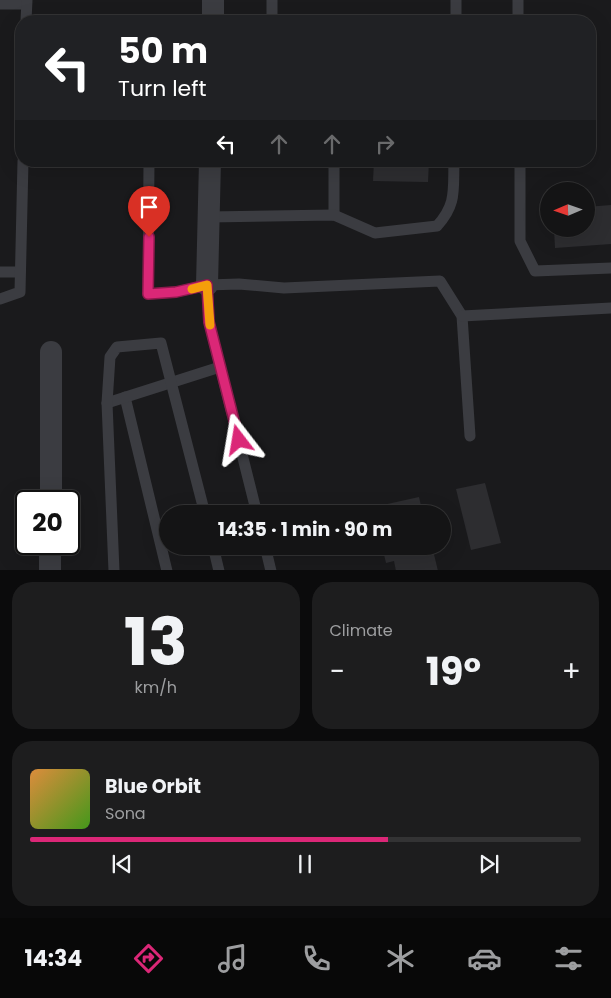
<!DOCTYPE html>
<html lang="en">
<head>
<meta charset="utf-8">
<style>
  :root { --surface:#141415; --page:#1d1d1e; --text:#f1f3f6; --muted:#9d9ea0; --line:#333334; --accent:#db2777 }
  body { margin:0; font-family:Poppins,sans-serif; background:var(--page); color:var(--text); height:100vh; display:flex; flex-direction:column; font-size:19px; white-space:nowrap }
  * { box-sizing:border-box; margin:0 }
  p { font-size:16px; color:var(--muted) }
  .icon { flex:none; width:28px; height:28px; fill:none; stroke:currentColor; stroke-width:2; stroke-linecap:round; stroke-linejoin:round }
  .map { position:relative; height:570px; overflow:hidden }
  .details { display:flex; flex-direction:column; gap:12px; padding:12px; background:#0b0b0c; flex:1 }
  .details>* { flex:none }
  .top-card { position:absolute; left:15px; top:15px; width:581px; height:152px; border-radius:20px; box-shadow:0 5px 20px #0002,0 0 0 1px var(--line); background:#202124; color:#fff; overflow:hidden }
  .needle { width:32px; rotate:268deg }
  .controls { position:absolute; left:540px; top:182px; display:grid; gap:10px }
  .controls a { display:grid; place-items:center; width:55px; height:55px; border-radius:50%; background:var(--surface); box-shadow:0 5px 20px #0002,0 0 0 1px var(--line); font-size:25px }
  .speed { position:absolute; left:15px; top:490px; display:flex; gap:10px; font-size:25px; font-weight:700; text-align:center }
  .speed>* { display:grid; place-content:center; width:65px; height:65px; border-radius:50%; background:var(--surface); box-shadow:0 5px 20px #0002,0 0 0 1px var(--line); line-height:1 }
  .speed .limit { border:2px solid #111; border-radius:8px; background:#fff; color:#111 }
  .pin { position:absolute; display:grid; place-items:center; width:42px; height:42px; color:#fff; margin:-51px -21px; border-radius:50% 50% 50% 0; rotate:-45deg; box-shadow:0 0 5px #0007 }
  .pin .icon { rotate:45deg }
  .me { position:absolute; width:55px; margin:-28px; rotate:346deg; stroke-linejoin:round; filter:drop-shadow(0 0 4px #0008) }
  .turn { display:flex; align-items:center; gap:18px; height:105px; padding:0 20px; font-size:22px }
  .turn .icon { width:65px; height:65px; stroke-width:2.5 }
  .turn b { display:block; font-size:35px; line-height:42px }
  .lanes { display:flex; align-items:center; height:48px; padding:0 20px; background:#0003; justify-content:center; gap:25px; direction:ltr }
  .lanes .off { opacity:.35 }
  .big { font-size:38px; font-weight:700; line-height:1.1 }
  .details .card { flex:1; display:flex; flex-direction:column; justify-content:center; gap:8px; min-width:0; padding:0 18px; border-radius:20px; background:var(--page) }
  .details .dial { align-items:center; gap:0 }
  .dial b { font-size:65px; line-height:1 }
  .song { display:flex; align-items:center; gap:15px }
  .cover { width:60px; height:60px; border-radius:8px; background:linear-gradient(135deg,hsl(30 70% 55%),hsl(100 70% 35%)) }
  .played { height:5px; border-radius:2px; background:linear-gradient(90deg,var(--accent) 65%,var(--line) 65%) }
  .keys { display:flex; justify-content:space-around; direction:ltr }
  .heat { display:flex; justify-content:space-between; align-items:center; font-size:28px; direction:ltr }
  .details .tiles { flex:1; display:grid; gap:12px; grid-template-columns:1fr 1fr }
  .card:last-child { grid-column:span 2 }
  .trip { position:absolute; left:159px; top:505px; width:292px; height:50px; border-radius:25px; background:var(--surface); box-shadow:0 5px 20px #0002,0 0 0 1px var(--line); font-weight:700; line-height:50px; text-align:center }
  .dock { display:flex; height:80px; justify-content:space-around; align-items:center; background:#080808; color:var(--muted) }
  .dock .icon { width:35px; height:35px }
  .dock .active { color:var(--accent) }
  .dock b { font-size:22px; color:var(--text) }
  .map>svg:first-child { display:block }
  .building { fill:#2d2d30 }
  .lines { fill:none; stroke-linecap:round; stroke-linejoin:round }
  .service { stroke:#3b3c41; stroke-width:11 }
  .minor { stroke:#3b3c41; stroke-width:22 }
  .route-casing { stroke:#8e194d; stroke-width:12 }
  .route { stroke:#db2777; stroke-width:9 }
  .slow { stroke:#f59e0b; stroke-width:9 }
</style>
</head>
<body>
<div class="map">
<svg width="611" height="571" viewBox="0 0 611 571">
  <rect width="100%" height="100%" fill="#1a1a1c"/>
  <!-- building -->
  <g class="building">
    <polygon points="374,161 429,161 428,182 373,181"/>
    <polygon points="611,205 611,244 555,248 554,229 586,229 586,207"/>
    <polygon points="485,483 501,543 471,550 456,489"/>
    <polygon points="419,497 423,514 375,514 374,507"/>
    <polygon points="382,546 432,546 438,571 396,571 394,561 386,563"/>
  </g>
  <g class="lines">
    <!-- service -->
    <g class="service">
      <polyline points="518,0 518,21"/>
      <polyline points="0,4 26,4"/>
      <polyline points="26,21 27,0"/>
      <polyline points="272,21 272,0"/>
      <polyline points="456,21 456,0"/>
      <polyline points="149,161 148,294 176,292 207,285 239,284 284,288 440,281 462,316 470,436"/>
      <polyline points="520,161 520,241 535,271 611,268"/>
      <polyline points="334,215 334,161"/>
      <path d="M 208,217 L 334,215 L 375,233 L 437,226 C 457,204 453,190 454,161"/>
      <polyline points="0,272 20,272"/>
      <polyline points="207,285 209,322 257,514"/>
      <polyline points="0,299 20,292 23,161"/>
      <polyline points="462,316 611,308"/>
      <polyline points="125,397 167,571"/>
      <polyline points="107,403 220,367"/>
      <polyline points="213,546 219,571"/>
      <polyline points="265,546 271,571"/>
      <polyline points="114,571 107,403 110,357 117,347 161,343 205,514"/>
    </g>
    <!-- minor -->
    <g class="minor">
      <polyline points="213,21 213,0"/>
      <polyline points="207,285 210,161"/>
      <polyline points="51,501 51,352"/>
      <polyline points="50,571 50,544"/>
    </g>
  </g>
  <g class="lines">
    <defs>
      <polyline id="route" points="149,237 148,294 176,292 207,285 209,322 239,440"/>
    </defs>
    <!-- route casing -->
    <use href="#route" class="route-casing"/>
    <!-- route -->
    <use href="#route" class="route"/>
    <!-- slow -->
    <polyline class="slow" points="192,289 207,285 210,325"/>
  </g>
</svg>
<div class="controls">
<a><svg class="needle" viewBox="-14 -14 28 28"><path d="M0-13l5 13h-10z" fill="#e53935"/><path d="M0 13l5-13h-10z" fill="#9d9ea0"/></svg></a>
</div>
<div class="speed"><div class="limit">20</div></div>
<div class="pin" style="left:149px;top:237px;background:#d93025"><svg class="icon" aria-label="arrive" viewBox="0 0 24 24"><path d="M6 21V4h12l-3 4 3 4H6"/></svg></div>
<svg class="me" style="left:239px;top:440px" viewBox="-20 -20 40 40"><path d="M0-17L14 15 0 8-14 15z" fill="#db2777" stroke="#fff" stroke-width="4"/></svg>
<div class="trip">14:35 · 1 min · 90 m</div>
<div class="top-card">
<div class="turn"><svg class="icon" aria-label="left" viewBox="0 0 24 24"><path d="M17 20v-9H6M10 6l-5 5 5 5"/></svg><div><b>50 m</b>Turn left</div></div>
<div class="lanes"><svg class="icon" aria-label="left" viewBox="0 0 24 24"><path d="M17 20v-9H6M10 6l-5 5 5 5"/></svg><svg class="icon off" aria-label="ahead" viewBox="0 0 24 24"><path d="M12 20V5M6 11l6-6 6 6"/></svg><svg class="icon off" aria-label="ahead" viewBox="0 0 24 24"><path d="M12 20V5M6 11l6-6 6 6"/></svg><svg class="icon off" aria-label="right" viewBox="0 0 24 24"><path d="M7 20v-9h11M14 6l5 5-5 5"/></svg></div>
</div>
</div>
<section class="details">
<div class="tiles">
<div class="card dial"><b>13</b><p>km/h</p></div>
<div class="card"><p>Climate</p>
<div class="heat"><a>−</a><b class="big">19°</b><a>+</a></div>
</div>
<div class="card">
<div class="song"><i class="cover"></i><div><b>Blue Orbit</b><p>Sona</p></div></div>
<div class="played"></div>
<div class="keys"><svg class="icon" aria-label="previous" viewBox="0 0 24 24"><path d="M18 5L8 12l10 7zM5 5v14"/></svg><svg class="icon" aria-label="pause" viewBox="0 0 24 24"><path d="M8 5v14M16 5v14"/></svg><svg class="icon" aria-label="next" viewBox="0 0 24 24"><path d="M6 5l10 7-10 7zM19 5v14"/></svg></div>
</div>
</div>
</section>
<nav class="dock">
<b>14:34</b>
<svg class="icon active" aria-label="directions" viewBox="0 0 24 24"><path d="M12 3l9 9-9 9-9-9zM9 14v-3h6M13 9l2 2-2 2"/></svg>
<svg class="icon" aria-label="music" viewBox="0 0 24 24"><path d="M9 18V5l10-2v13"/><circle cx="6" cy="18" r="3"/><circle cx="16" cy="16" r="3"/></svg>
<svg class="icon" aria-label="phone" viewBox="0 0 24 24"><path d="M5 4h4l2 5-3 2q2 4 5 5l2-3 5 2v4C11 20 4 13 5 4z"/></svg>
<svg class="icon" aria-label="climate" viewBox="0 0 24 24"><path d="M12 3v18M4 7l16 10M4 17L20 7"/></svg>
<svg class="icon" aria-label="car" viewBox="0 0 24 24"><path d="M5 17H2v-5l4-1 3-4h7l3 4 3 1v5h-3M9 17h6M6 11h13"/><circle cx="7" cy="17" r="2"/><circle cx="17" cy="17" r="2"/></svg>
<svg class="icon" aria-label="filters" viewBox="0 0 24 24"><path d="M4 7h16M4 17h16"/><circle cx="9" cy="7" r="2"/><circle cx="15" cy="17" r="2"/></svg>
</nav>
</body>
</html>
